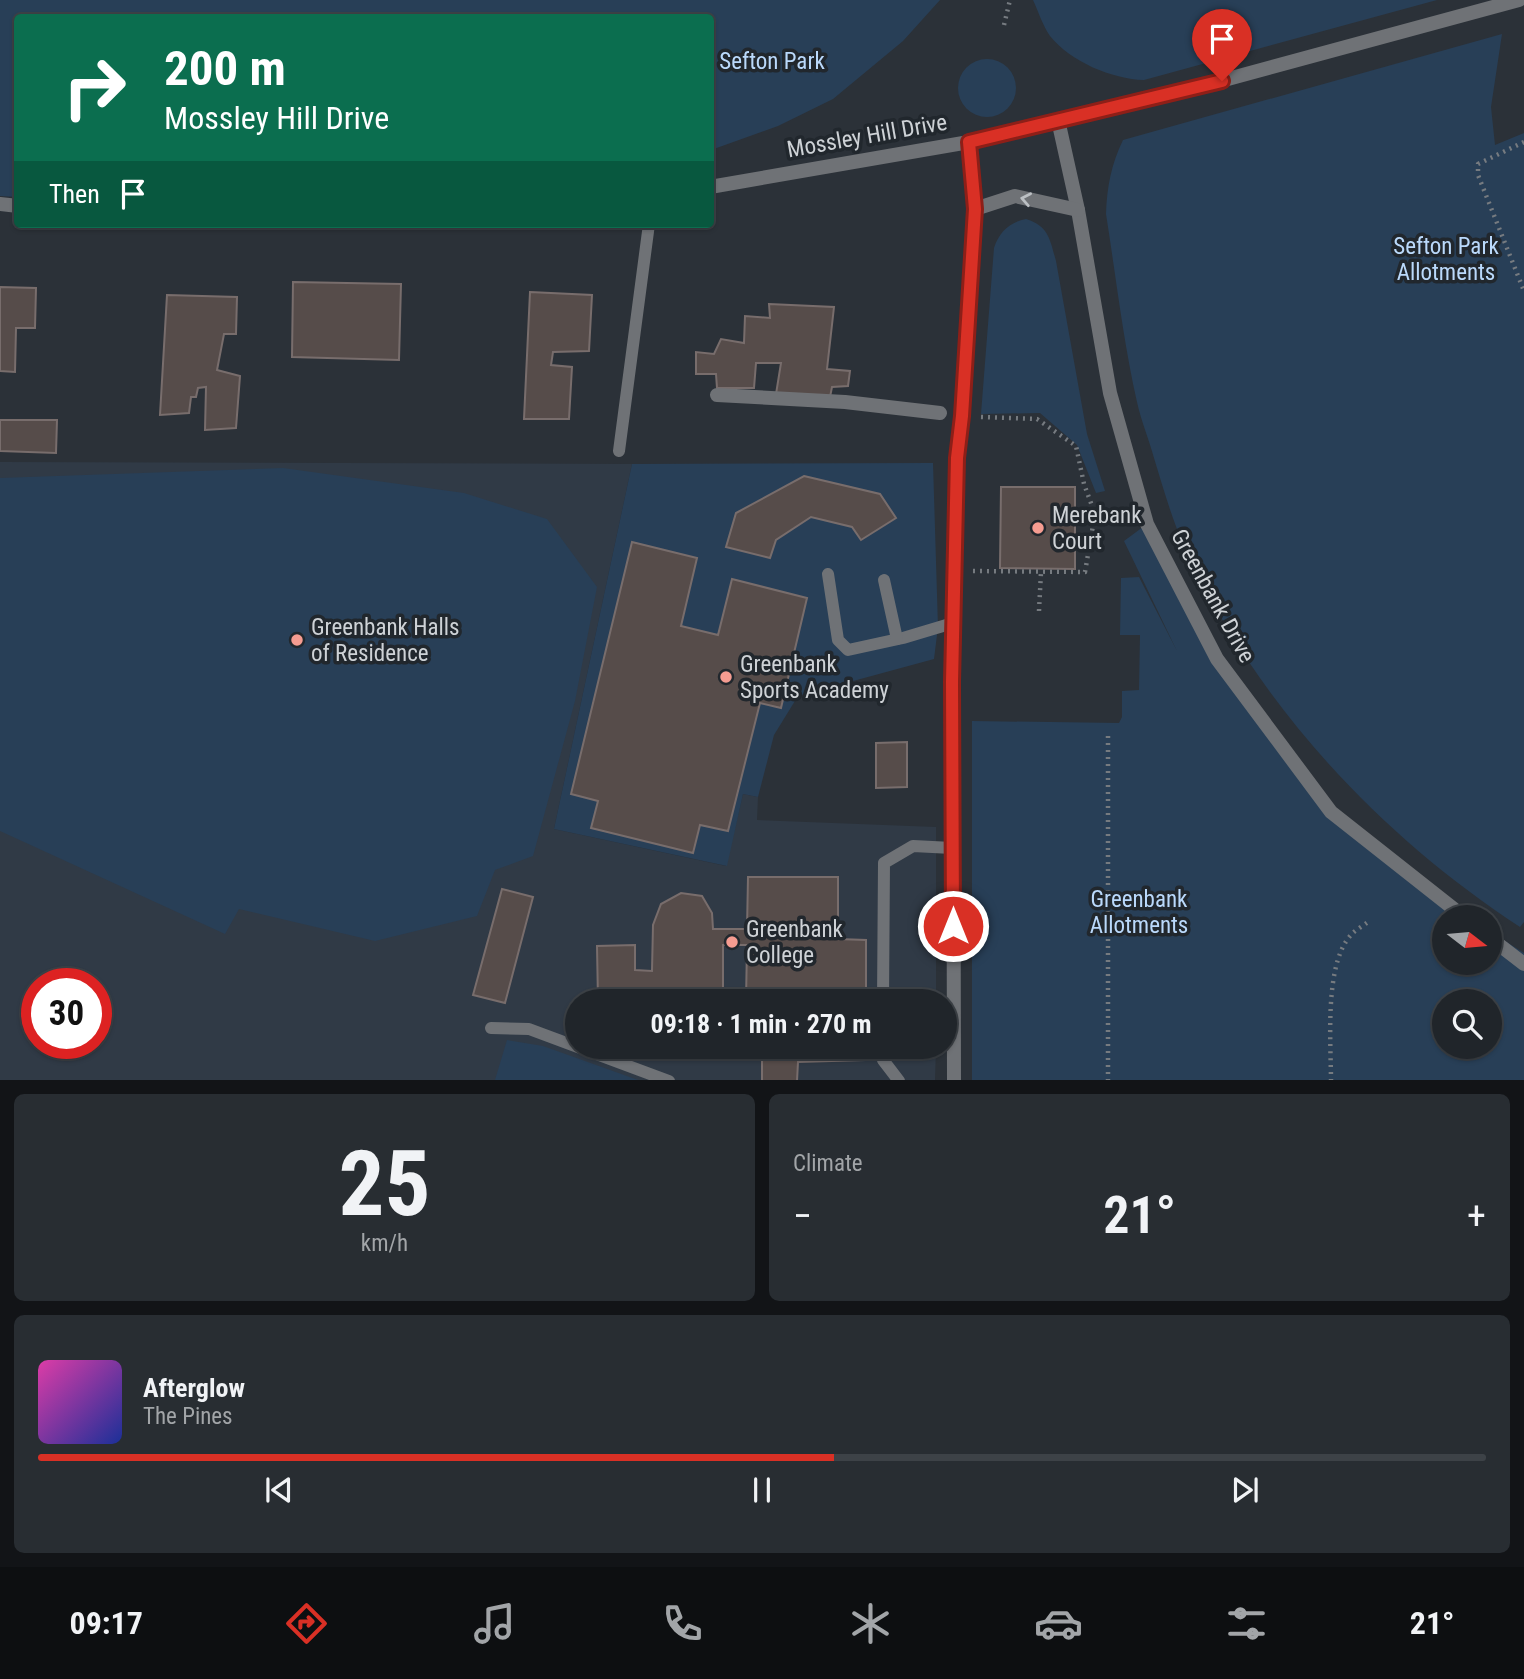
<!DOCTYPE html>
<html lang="en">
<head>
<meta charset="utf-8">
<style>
  :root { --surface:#20252a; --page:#282d32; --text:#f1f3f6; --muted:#a2a5a8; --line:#3d4247; --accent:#d93025 }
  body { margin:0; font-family:"Roboto Condensed",sans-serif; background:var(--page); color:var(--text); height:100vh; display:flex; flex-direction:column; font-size:26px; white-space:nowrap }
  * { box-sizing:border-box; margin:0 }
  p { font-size:23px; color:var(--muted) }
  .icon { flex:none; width:38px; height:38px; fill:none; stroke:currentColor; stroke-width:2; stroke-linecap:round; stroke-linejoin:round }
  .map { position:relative; height:1080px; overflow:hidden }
  .sheet { display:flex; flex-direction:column; gap:14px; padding:14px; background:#121417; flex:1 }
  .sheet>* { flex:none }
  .guide { position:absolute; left:14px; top:14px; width:700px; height:214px; border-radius:7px; box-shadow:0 2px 5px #0004,0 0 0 2px var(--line); background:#0b6e4f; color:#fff; overflow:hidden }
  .needle { width:46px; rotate:106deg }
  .fabs { position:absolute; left:1432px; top:905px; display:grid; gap:14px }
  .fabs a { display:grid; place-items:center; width:70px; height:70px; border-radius:50%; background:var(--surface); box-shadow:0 2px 5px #0004,0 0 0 2px var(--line); font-size:35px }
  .speed { position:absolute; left:21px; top:968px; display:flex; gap:14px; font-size:35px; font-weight:700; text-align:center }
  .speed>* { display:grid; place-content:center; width:91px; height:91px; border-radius:50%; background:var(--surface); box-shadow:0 2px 5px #0004,0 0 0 2px var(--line); line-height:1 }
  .speed .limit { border:10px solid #d22; background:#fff; color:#111 }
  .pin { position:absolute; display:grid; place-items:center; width:60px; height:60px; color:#fff; margin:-72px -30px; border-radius:50% 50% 50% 0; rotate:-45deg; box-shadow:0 0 7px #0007 }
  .pin .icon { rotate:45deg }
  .me { position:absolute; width:77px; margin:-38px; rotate:0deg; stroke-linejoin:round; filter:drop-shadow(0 0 5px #0008) }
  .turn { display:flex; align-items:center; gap:24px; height:147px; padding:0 35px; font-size:32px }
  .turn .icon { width:91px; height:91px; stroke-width:2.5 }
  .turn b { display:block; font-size:49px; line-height:60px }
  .then { display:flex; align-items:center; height:66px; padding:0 35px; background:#0003; gap:14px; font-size:26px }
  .big { font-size:52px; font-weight:700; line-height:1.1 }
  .sheet .card { flex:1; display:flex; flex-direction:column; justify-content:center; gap:10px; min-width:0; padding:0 24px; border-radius:10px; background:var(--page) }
  .sheet .dial { align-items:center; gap:0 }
  .dial b { font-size:91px; line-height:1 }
  .song { display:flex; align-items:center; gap:21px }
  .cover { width:84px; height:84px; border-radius:10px; background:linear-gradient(135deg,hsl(320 70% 55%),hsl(230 70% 35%)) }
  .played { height:7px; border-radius:4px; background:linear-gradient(90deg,var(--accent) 55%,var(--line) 55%) }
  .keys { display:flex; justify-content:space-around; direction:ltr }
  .heat { display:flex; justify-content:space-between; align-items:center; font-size:38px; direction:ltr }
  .sheet .tiles { flex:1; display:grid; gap:14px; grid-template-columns:1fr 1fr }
  .card:last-child { grid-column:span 2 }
  .trip { position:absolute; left:565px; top:989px; width:392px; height:70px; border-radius:35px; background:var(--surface); box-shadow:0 2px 5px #0004,0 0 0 2px var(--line); font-weight:700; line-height:70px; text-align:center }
  .menu { display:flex; height:112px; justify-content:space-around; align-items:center; background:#0d0f11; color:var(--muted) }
  .menu .icon { width:49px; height:49px }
  .menu .current { color:var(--accent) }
  .menu b { font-size:32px; color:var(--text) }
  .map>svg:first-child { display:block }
  .built { fill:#303a46; fill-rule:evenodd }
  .green { fill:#283f57; fill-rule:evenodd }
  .building { fill:#564c4a; stroke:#786d6c; stroke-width:2 }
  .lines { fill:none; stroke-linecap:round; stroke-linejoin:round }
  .path { stroke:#767b80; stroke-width:4.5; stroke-dasharray:2 5; stroke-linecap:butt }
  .lane { stroke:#6f7276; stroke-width:12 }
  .street { stroke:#6f7276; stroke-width:14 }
  .oneway { stroke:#bbbfc3 }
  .route-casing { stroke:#8d1f18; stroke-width:18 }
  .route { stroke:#d93025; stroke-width:12 }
  .poi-dot { fill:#f59c91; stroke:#21272d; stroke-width:2.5 }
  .labels { text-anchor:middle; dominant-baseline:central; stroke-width:7; stroke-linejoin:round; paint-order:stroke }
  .park-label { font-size:23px; fill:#bad9fb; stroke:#21272d }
  .street-label { font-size:23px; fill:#ced2d6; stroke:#21272d }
  .poi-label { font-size:23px; fill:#ced2d6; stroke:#21272d; text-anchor:start }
</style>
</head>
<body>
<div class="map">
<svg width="1524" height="1081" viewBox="0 0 1524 1081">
  <rect width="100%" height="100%" fill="#2b3138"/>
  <!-- built -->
  <path class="built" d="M 0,462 L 632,464 L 554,829 L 726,866 L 743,794 L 758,797 L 757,820 L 936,827 L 936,1001 L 578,1001 L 578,1046 L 936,1047 L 935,1080 L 0,1081 ZM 37,984 L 96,984 L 96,1043 L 37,1043 Z"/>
  <!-- green -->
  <g class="green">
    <polygon points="0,0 940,0 903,41 833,99 778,126 711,150 710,18 18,18 17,197 0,196"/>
    <path d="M 1033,0 L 1437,0 L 1144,80 C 1112,79 1071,62 1050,36 C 1043,26 1038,11 1033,0 Z"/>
    <path d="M 1502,34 L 1491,107 L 1495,145 L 1524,133 L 1524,922 L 1520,927 C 1378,834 1256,703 1185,548 C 1172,520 1163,487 1154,458 C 1149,439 1141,421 1137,402 C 1123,340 1116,277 1106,214 C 1107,187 1111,165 1123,140 Z"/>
    <circle cx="987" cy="88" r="29"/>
    <path d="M 1026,219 C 1049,226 1050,240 1056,261 L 1087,434 L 1105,491 L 1096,493 L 1077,445 L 1040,413 L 981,414 L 994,248 C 999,232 1010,222 1026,219 Z"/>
    <polygon points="933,463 938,627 934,659 798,696 774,735 758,797 743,794 727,866 554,829 632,464"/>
    <polygon points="283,468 464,493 547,519 597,587 575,701 533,856 495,870 477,916 375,941 239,909 225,934 0,831 0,478"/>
    <path d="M 1147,524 L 1217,659 L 1331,812 L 1467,917 L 1444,917 L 1444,962 L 1489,962 L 1489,931 L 1524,953 L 1524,1080 L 972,1081 L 972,721 L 1119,723 L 1122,717 L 1122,691 L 1139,690 L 1140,635 L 1120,635 L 1121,578 L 1139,577 L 1177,651 L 1124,541 ZM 1444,1001 L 1489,1001 L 1489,1046 L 1444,1046 Z"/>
    <polygon points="507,1040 543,1046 638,1080 495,1080"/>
  </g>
  <!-- building -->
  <g class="building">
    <polygon points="293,282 401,284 399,360 292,357"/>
    <polygon points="0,287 36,288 35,328 16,328 15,372 0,371"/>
    <polygon points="530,292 592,295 589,351 553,352 551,365 572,367 569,419 524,419"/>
    <polygon points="167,295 237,297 236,334 224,334 217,370 240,376 236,428 205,430 206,387 198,388 196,397 191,397 189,413 160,415"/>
    <polygon points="769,304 834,307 827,369 850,371 848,386 832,387 830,397 776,394 781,363 756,363 754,388 717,388 716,374 696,374 696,352 714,354 721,339 744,343 745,316 770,318"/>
    <polygon points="0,420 57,420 56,453 0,451"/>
    <polygon points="804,476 880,494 896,518 861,540 852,527 811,517 776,540 770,558 726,547 736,513"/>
    <polygon points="1001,487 1075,487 1075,569 1000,568"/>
    <polygon points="632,542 697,558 681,626 718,635 732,579 807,598 781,708 760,703 728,831 700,825 693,853 591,828 598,801 571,794"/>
    <polygon points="907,742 907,787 876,788 876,743"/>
    <polygon points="748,877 838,877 838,939 866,940 866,1001 746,1001 747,945 723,945 723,1001 652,1001 651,989 635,989 635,1001 598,1001 597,946 635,945 635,970 652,971 653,925 661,904 681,893 702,896 712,913 713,929 747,929"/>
    <polygon points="502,889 533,897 505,1003 473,995"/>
    <polygon points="745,1046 865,1046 865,1060 798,1062 797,1081 762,1081 762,1059 745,1060"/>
  </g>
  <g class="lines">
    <!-- path -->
    <g class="path">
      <polyline points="1004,25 1010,0"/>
      <polyline points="1524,142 1478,164 1478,175 1524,291"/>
      <polyline points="981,417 1037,419 1076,446 1084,484 1095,514 1128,520"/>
      <polyline points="973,571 1085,572 1095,514"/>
      <polyline points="1039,611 1041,572"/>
      <polyline points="1108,736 1108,1081"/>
      <path d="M 1331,1081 C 1331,1043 1324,964 1351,935 C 1355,930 1363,926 1368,922"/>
    </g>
    <!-- lane -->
    <g class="lane">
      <polyline points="619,451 649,224"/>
      <polyline points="828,574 838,640 848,650 903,638 953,623"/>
      <polyline points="884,580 897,639"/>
      <polyline points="883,1001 884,863 913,846 952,848"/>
      <polyline points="491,1028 529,1029 669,1081"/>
      <polyline points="883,1046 883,1060 899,1081"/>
    </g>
    <!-- street -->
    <g class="street">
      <polyline points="1058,120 1078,210 1110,393 1147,524 1217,659 1331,812 1464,917"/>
      <polyline points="710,187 969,142 1169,95 1519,0"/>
      <polyline points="0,204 18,206"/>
      <polyline points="975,209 1015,196 1078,210"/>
      <polyline points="717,395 845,402 940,413"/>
      <polyline points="1489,937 1524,964"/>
      <polyline points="954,1081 953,623 957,458 962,416 975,209 969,142"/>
    </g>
  </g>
  <!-- one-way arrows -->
  <defs><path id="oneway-chevron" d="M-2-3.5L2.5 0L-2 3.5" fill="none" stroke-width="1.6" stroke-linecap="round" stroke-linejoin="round" transform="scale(1.75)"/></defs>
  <use class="oneway" href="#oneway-chevron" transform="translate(1026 199) rotate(-169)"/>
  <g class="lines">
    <defs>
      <polyline id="route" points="953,926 952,682 957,458 962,416 975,209 969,142 1222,81"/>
    </defs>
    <!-- route casing -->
    <use href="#route" class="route-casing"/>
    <!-- route -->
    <use href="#route" class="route"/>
  </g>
  <!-- markers -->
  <g class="poi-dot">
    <circle cx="1038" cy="528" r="7"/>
    <circle cx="297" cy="640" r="7"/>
    <circle cx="726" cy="677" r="7"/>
    <circle cx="732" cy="942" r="7"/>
  </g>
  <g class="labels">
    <!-- park labels -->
    <g class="park-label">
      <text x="772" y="61">Sefton Park</text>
      <text x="1446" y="246">Sefton Park<tspan x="1446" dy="26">Allotments</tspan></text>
      <text x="1139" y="899">Greenbank<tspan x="1139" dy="26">Allotments</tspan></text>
    </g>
    <!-- street labels -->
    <g class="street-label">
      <text transform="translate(867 136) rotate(-10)">Mossley Hill Drive</text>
      <text transform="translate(1213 596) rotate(61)">Greenbank Drive</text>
    </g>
    <!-- poi labels -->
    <g class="poi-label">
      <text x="1052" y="515">Merebank<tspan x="1052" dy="26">Court</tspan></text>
      <text x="311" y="627">Greenbank Halls<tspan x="311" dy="26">of Residence</tspan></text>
      <text x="740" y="664">Greenbank<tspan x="740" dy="26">Sports Academy</tspan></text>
      <text x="746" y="929">Greenbank<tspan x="746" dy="26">College</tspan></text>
    </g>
  </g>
</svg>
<div class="fabs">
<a><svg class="needle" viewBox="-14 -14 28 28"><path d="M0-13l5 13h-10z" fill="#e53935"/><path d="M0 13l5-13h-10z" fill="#a2a5a8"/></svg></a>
<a><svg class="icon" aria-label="search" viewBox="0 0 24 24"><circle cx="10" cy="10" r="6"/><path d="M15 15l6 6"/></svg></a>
</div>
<div class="speed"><div class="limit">30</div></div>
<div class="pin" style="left:1222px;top:81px;background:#d93025"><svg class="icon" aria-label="arrive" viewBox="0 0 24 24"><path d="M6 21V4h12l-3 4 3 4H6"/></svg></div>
<svg class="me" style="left:953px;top:926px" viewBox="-20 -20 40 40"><circle r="17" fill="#d93025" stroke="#fff" stroke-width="3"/><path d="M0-11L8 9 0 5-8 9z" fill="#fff"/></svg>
<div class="trip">09:18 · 1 min · 270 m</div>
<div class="guide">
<div class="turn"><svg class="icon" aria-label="right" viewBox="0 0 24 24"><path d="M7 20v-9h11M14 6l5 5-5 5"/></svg><div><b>200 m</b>Mossley Hill Drive</div></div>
<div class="then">Then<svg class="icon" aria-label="arrive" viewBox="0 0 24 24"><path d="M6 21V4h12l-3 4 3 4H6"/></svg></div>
</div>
</div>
<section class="sheet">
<div class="tiles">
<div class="card dial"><b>25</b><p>km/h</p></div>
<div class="card"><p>Climate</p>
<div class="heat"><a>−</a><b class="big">21°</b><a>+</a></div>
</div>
<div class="card">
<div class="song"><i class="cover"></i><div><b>Afterglow</b><p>The Pines</p></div></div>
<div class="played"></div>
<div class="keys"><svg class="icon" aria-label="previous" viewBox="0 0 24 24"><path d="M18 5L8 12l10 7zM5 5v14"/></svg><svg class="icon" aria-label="pause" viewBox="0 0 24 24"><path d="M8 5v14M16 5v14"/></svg><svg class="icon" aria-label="next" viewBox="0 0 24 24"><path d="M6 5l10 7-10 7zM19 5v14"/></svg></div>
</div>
</div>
</section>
<nav class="menu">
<b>09:17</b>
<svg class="icon current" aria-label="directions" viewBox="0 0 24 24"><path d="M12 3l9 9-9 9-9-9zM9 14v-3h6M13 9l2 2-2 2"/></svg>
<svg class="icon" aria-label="music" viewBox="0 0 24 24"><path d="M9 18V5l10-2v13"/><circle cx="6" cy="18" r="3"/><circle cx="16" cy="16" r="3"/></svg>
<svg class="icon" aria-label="phone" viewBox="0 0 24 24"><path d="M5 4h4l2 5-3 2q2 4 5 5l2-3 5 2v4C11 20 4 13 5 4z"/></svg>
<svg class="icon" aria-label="climate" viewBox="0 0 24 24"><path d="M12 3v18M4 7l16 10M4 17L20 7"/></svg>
<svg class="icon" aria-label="car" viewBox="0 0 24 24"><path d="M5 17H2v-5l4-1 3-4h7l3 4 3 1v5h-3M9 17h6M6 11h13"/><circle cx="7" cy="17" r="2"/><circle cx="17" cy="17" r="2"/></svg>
<svg class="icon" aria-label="filters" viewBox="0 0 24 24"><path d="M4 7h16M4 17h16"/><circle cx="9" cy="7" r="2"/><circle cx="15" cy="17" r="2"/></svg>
<b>21°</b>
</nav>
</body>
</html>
